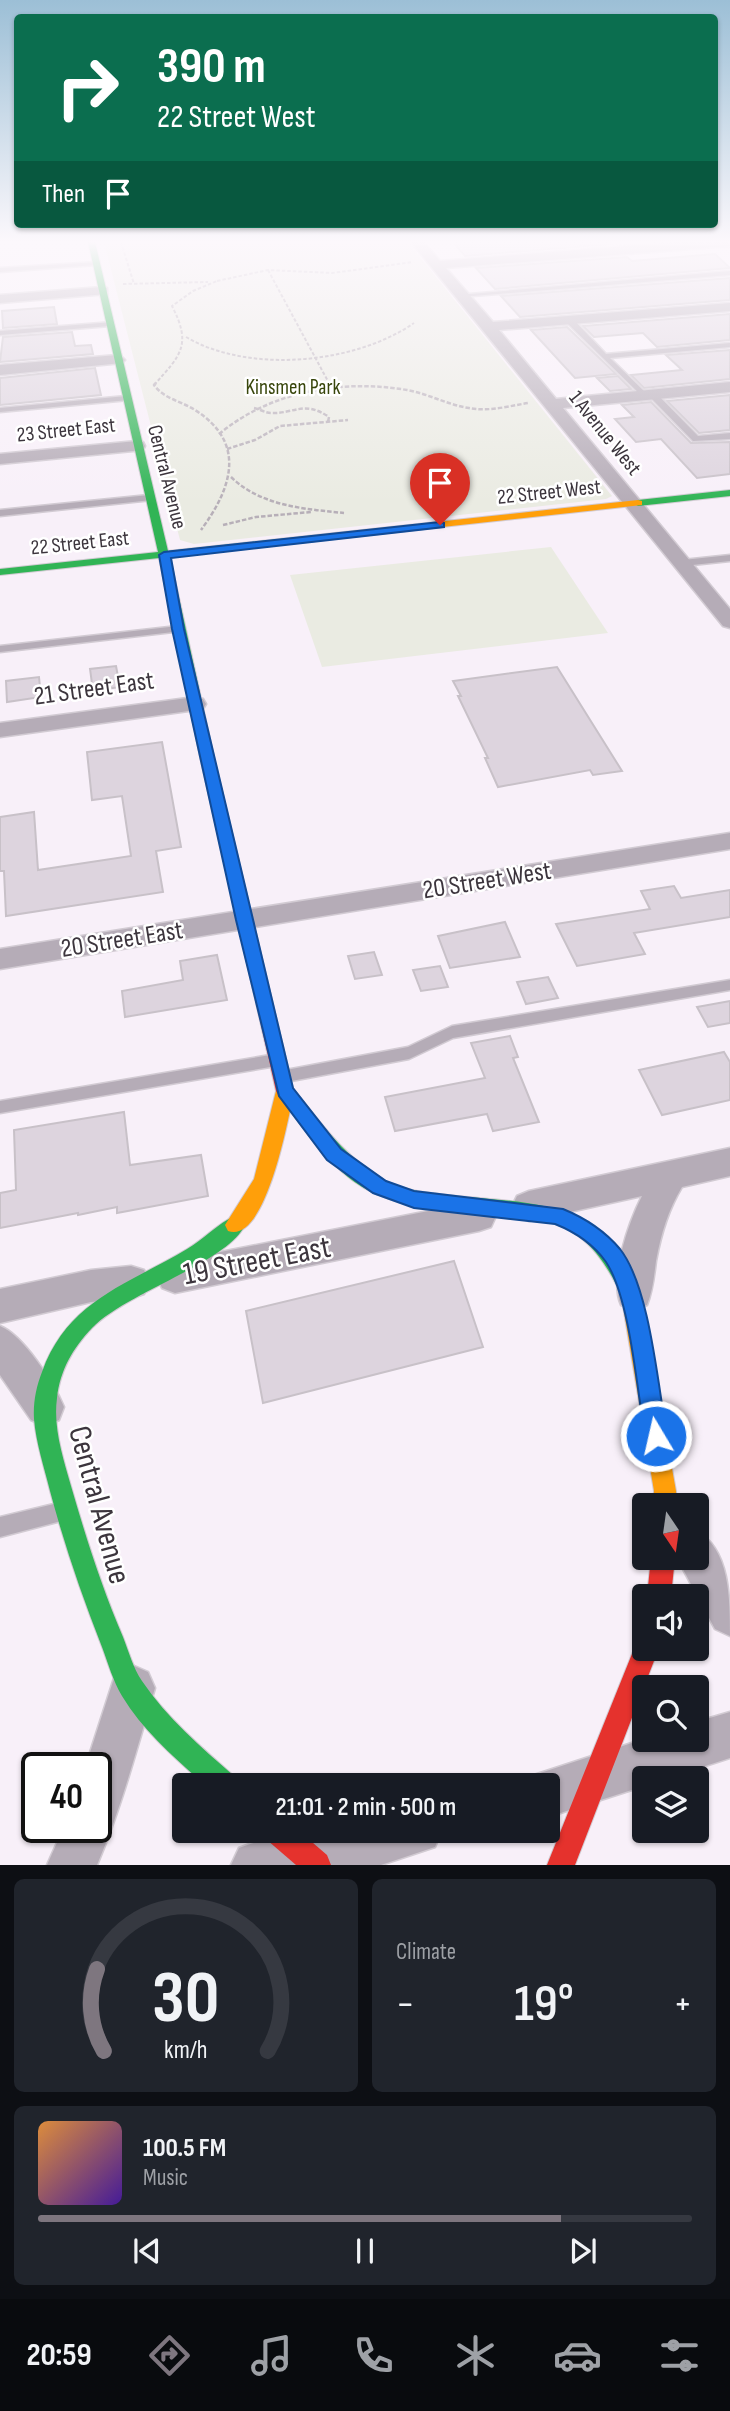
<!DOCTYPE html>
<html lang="en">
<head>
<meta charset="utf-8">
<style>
  :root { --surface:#171b24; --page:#20242c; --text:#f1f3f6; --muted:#9ea1a6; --line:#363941; --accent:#7e767f }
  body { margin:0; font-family:"Sofia Sans Condensed",sans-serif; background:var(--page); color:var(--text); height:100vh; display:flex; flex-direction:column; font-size:26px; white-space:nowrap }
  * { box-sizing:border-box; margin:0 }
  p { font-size:23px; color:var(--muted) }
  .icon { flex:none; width:38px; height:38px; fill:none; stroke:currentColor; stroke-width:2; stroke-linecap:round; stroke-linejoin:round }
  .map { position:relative; height:1865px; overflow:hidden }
  .details { display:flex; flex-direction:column; gap:14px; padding:14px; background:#0d0f14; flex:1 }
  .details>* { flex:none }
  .top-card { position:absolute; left:14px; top:14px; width:704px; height:214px; border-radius:7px; box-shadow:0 2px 5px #0004; background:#0b6e4f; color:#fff; overflow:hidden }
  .needle { width:46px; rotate:167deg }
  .fabs { position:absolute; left:632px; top:1493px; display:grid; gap:14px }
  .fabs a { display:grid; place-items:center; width:77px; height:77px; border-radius:7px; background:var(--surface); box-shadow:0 2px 5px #0004; font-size:35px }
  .speed { position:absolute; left:21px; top:1752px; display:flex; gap:14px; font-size:35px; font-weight:700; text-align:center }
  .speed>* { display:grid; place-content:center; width:91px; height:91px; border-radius:50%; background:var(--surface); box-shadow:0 2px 5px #0004; line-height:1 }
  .speed .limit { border:4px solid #111; border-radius:10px; background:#fff; color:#111 }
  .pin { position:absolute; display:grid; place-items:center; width:60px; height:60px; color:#fff; margin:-72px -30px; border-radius:50% 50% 50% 0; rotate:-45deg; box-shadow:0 0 7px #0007 }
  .pin .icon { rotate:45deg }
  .me { position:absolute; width:77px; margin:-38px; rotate:351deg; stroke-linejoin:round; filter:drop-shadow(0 0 5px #0008) }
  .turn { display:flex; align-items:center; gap:24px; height:147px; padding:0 28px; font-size:32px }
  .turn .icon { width:91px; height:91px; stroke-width:2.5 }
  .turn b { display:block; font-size:49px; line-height:60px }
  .then { display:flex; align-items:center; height:66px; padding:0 28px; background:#0003; gap:14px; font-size:26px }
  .big { font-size:52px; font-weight:600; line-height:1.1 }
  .details .widget { flex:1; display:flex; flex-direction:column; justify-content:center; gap:10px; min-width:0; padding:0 24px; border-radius:10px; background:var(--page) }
  .details .dial { align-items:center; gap:0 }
  .dial svg { height:182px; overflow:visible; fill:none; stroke:var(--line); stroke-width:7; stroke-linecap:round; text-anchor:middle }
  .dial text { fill:var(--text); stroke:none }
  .song { display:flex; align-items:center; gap:21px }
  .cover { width:84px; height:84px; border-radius:10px; background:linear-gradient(135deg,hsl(30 70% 55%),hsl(260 70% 35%)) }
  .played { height:7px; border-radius:4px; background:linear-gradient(90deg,var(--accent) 80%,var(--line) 80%) }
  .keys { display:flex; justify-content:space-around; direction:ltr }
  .heat { display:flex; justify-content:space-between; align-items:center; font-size:38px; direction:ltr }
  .details .tiles { flex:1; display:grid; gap:14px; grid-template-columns:1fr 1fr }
  .widget:last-child { grid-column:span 2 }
  .trip { position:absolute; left:172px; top:1773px; width:388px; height:70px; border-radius:7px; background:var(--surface); box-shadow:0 2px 5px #0004; font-weight:600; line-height:70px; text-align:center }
  .tabs { display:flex; height:112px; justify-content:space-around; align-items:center; background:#090b0e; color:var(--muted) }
  .tabs .icon { width:49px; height:49px }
  .tabs .on { color:var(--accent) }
  .tabs b { font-size:32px; color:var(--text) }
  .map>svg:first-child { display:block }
  .green { fill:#eaebe2 }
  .building { fill:#ddd4de; stroke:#c8c1c8; stroke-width:2 }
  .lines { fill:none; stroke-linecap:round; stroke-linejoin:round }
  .lane-casing { stroke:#d2cbd3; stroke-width:3 }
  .street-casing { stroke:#d2cbd3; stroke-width:3 }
  .fast-casing { stroke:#d2cbd3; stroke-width:2 }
  .slow-casing { stroke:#d2cbd3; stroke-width:2 }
  .jam-casing { stroke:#d2cbd3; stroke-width:2 }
  .path-far1 { stroke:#b7afb8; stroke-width:2; stroke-dasharray:3.5 2; stroke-linecap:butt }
  .path { stroke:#b7afb8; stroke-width:2.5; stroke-dasharray:4.5 2; stroke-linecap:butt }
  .lane { fill:#b5acb7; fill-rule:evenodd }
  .street { fill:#b5acb7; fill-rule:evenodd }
  .fast { fill:#30b455; fill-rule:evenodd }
  .slow { fill:#ff9f0a; fill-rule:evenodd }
  .jam { fill:#e5322d; fill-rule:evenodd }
  .route { fill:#1a73e8; stroke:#114b97; stroke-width:2 }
  .labels { text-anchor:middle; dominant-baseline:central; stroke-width:5; stroke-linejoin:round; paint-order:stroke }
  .far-park-label { font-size:21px; fill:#38460c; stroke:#fff }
  .far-street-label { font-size:21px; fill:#3c353d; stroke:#fff }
  .street-label { font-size:26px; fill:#3c353d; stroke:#fff }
  .near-street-label { font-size:32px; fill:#3c353d; stroke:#fff }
</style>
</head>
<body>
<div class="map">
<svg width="730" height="1865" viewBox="0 0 730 1865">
  <rect width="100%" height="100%" fill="#f8f0f9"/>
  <!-- green -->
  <g class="green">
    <polygon points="104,242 408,242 612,496 606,499 194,544 180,540"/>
    <polygon points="551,547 608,633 322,667 290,575"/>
  </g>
  <!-- building -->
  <g class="building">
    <polygon points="453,242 610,242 612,244 465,256"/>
    <polygon points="715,254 730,268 495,289 476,268 627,257 632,261"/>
    <polygon points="730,278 730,300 520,317 501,296"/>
    <polygon points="54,307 57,324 3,328 2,311"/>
    <polygon points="730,314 730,340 657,347 643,333 594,337 583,326"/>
    <polygon points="567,327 616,374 575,378 531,330"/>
    <polygon points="72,332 75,346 91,345 93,354 0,362 3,337"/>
    <polygon points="730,350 730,379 644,388 631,375 682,370 666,355"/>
    <polygon points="95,368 101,395 0,405 0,378"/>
    <polygon points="618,376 631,389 610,391 597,378"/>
    <polygon points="730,395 730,430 699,433 667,401"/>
    <polygon points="651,402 691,443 730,442 730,474 697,478 661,439 636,442 615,419 634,417 622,405"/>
    <polygon points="116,666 120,687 93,691 90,669"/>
    <polygon points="557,667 622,771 593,775 590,770 498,787 485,758 488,758 458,696 461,696 453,681"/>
    <polygon points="39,677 41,697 7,702 6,681"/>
    <polygon points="162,742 181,847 156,851 163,892 6,916 4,871 0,871 0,817 34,812 38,870 131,856 122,796 92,800 87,752"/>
    <polygon points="674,886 681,898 730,890 730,917 634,933 645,954 577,966 556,924 650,909 641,891"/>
    <polygon points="505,922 520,957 450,968 438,936"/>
    <polygon points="374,952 382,975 355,979 348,956"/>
    <polygon points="217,955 227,1000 125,1017 122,991 183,980 180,961"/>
    <polygon points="440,966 448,987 421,991 413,970"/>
    <polygon points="548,977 558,998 526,1004 517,982"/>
    <polygon points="730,1001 730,1023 708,1027 697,1007"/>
    <polygon points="510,1036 518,1057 513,1058 539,1122 493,1131 487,1114 395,1131 385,1097 485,1078 471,1043"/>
    <polygon points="724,1052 730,1062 730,1100 662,1115 639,1070"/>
    <polygon points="124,1112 130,1165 201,1155 208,1196 117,1213 117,1207 78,1215 78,1213 0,1228 0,1193 16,1190 14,1130"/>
    <polygon points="454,1261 483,1347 263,1403 246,1311"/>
  </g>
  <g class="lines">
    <defs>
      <g id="lane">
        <polygon points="98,262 96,265 0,272 0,268"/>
        <polygon points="730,271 730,275 461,297 458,295"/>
        <polygon points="566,318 572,318 606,354 730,343 730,347 610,358 646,393 647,395 643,397 566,322"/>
        <polygon points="113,322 110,326 0,335 0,331"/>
        <polygon points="649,392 655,392 698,436 730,433 730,439 693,441 649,396"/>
        <polygon points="126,396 130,398 129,400 0,412 0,408"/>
        <polygon points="149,495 154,498 152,500 0,516 0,510"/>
        <polygon points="730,555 730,561 683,566 678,563 683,560"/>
        <polygon points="178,626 183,629 182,631 0,652 0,646"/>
        <polygon points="730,980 730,990 453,1038 409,1059 286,1082 280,1080 278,1076 280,1072 286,1070 408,1047 452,1026"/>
        <polygon points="276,1054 281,1056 284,1060 281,1064 276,1066 0,1113 0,1101"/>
        <polygon points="58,1503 65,1506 68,1513 65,1520 0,1537 0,1517"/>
      </g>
      <g id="street">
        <polygon points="411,242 424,242 440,261 676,242 730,242 730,246 446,268 493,322 730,303 730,311 499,330 556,399 730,382 730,392 563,408 730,609 730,628 723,626"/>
        <polygon points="102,287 107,288 107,294 0,303 0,295"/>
        <polygon points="117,355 122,357 125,360 122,363 0,375 0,365"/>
        <polygon points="137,441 143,442 145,446 143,450 0,464 0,454"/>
        <polygon points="195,697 203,699 206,704 203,709 0,737 0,723"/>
        <polygon points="730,833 730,849 0,969 0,949"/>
        <path d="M 730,1148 L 730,1176 L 682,1187 C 668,1210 661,1234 656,1261 C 654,1276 653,1290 647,1305 L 634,1310 L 621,1305 C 609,1277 629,1222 642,1196 L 529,1221 L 517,1216 L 512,1206 L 517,1196 L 529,1191 Z"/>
        <polygon points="479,1201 491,1205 496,1216 491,1227 479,1231 175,1293 162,1288 157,1277 162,1266 175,1261"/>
        <polygon points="131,1266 144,1270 149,1282 144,1294 131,1298 91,1302 0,1323 0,1289 91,1270"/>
        <path d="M 0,1326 C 23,1335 54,1383 64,1407 L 59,1420 L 45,1426 L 31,1420 L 0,1375 Z"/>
        <path d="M 696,1531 C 730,1548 730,1599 730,1636 L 715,1629 L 677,1558 L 696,1558 Z"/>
        <path d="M 132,1665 L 148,1672 L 155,1688 C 137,1748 121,1809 97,1865 L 47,1865 L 64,1827 L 96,1827 L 96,1768 L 85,1768 L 116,1672 Z"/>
        <polygon points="730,1712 730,1758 668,1778 644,1778 644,1786 548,1817 548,1785 528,1785 531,1776 644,1739 696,1740 696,1722"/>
        <path d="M 333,1830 L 442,1830 L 435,1847 L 381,1865 L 231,1865 L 239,1848 C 269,1835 302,1840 333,1830 Z"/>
      </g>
      <g id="fast">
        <polygon points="88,242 95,242 168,551 316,535 321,538 316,541 170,557 214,757 207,761 200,757 159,558 0,575 0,569 158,552"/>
        <polygon points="730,490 730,496 638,506 633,503 638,500"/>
        <path d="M 289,1089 L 295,1091 C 323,1126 346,1158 386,1181 C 404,1191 427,1192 448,1195 C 539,1205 600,1196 641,1294 L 638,1301 L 631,1303 L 624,1301 C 610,1269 590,1235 555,1224 C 542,1219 526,1220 512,1218 C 466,1213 419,1212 376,1194 C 336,1177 308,1134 283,1101 L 280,1096 L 283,1091 Z"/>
        <path d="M 235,1216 L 242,1219 L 245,1225 C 227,1263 127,1292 92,1328 C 73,1348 60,1370 57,1398 C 53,1428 63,1458 71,1486 C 86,1538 102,1588 123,1637 C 129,1652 133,1668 142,1681 C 167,1718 201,1747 234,1776 L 238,1785 L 205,1785 C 175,1758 143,1731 122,1696 C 113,1681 108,1663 102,1647 C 82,1596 64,1544 50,1491 C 44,1467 36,1443 34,1419 C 33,1403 36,1387 42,1372 C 68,1300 127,1285 187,1249 C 203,1240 218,1223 235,1216 Z"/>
      </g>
      <g id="slow">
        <polygon points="638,500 642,501 642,505 316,541 311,538 316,535"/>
        <path d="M 285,1084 L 291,1086 L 294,1091 C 289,1116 266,1245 228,1231 L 225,1225 L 254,1179 L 276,1091 L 279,1086 Z"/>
        <polygon points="631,1285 638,1287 641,1294 676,1491 677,1505 653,1505 654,1491 621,1294 624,1287"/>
      </g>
      <g id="jam">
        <path d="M 207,753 L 214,757 L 293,1088 L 298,1096 L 295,1101 C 285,1104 281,1100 276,1091 L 200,757 Z"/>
        <polygon points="651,1558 675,1558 671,1596 647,1596"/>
        <polygon points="644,1637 644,1648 659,1648 575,1865 547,1865 638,1639"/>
        <polygon points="264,1830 298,1830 327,1855 331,1865 296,1865 267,1840"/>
      </g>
    </defs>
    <!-- lane casing -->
    <use href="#lane" class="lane-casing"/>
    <!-- street casing -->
    <use href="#street" class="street-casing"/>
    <!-- fast casing -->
    <use href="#fast" class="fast-casing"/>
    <!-- slow casing -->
    <use href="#slow" class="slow-casing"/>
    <!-- jam casing -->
    <use href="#jam" class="jam-casing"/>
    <!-- path-far1 -->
    <g class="path-far1">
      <polyline points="121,242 134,284"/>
      <polyline points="268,270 330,385"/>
      <polyline points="217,281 268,270 332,273 413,262"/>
      <polyline points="123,284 208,282"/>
      <path d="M 186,337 C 249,374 355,364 414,323"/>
      <path d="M 154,385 C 181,355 192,345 172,306 L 193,291 L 217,281"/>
    </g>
    <!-- path -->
    <g class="path">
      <path d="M 156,383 L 154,385 C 164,399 181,401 195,410 C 247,443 232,488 201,530"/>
      <polyline points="329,383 332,389"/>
      <path d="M 254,408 C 259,409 266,413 271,413 C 294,414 304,400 329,417 L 328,422"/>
      <path d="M 219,434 C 271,391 342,379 407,390 C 429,394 448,405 469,408 C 489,412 509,406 528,403"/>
      <polyline points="227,449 255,440 280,426 348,420"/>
      <path d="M 231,477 C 261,506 304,509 344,513"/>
      <polyline points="223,525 256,517 311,512"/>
    </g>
    <!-- lane -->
    <use href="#lane" class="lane"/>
    <!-- street -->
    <use href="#street" class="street"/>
    <!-- fast -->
    <use href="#fast" class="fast"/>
    <!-- slow -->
    <use href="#slow" class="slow"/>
    <!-- jam -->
    <use href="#jam" class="jam"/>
  </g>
  <!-- sky -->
  <linearGradient id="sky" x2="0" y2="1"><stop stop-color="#9cbfd6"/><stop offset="0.48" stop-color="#fcf8fc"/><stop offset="1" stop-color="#fcf8fc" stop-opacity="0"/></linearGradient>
  <rect width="730" height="504" fill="url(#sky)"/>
  <!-- route -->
  <path class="route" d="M 440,522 L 444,523 L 444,527 L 171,558 L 184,629 L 293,1088 L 341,1149 L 386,1181 L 414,1191 L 563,1209 C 585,1218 604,1230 620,1249 C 650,1287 658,1387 667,1436 L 664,1444 L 656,1447 L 648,1444 L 645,1436 C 637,1391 630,1298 606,1262 C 594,1245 575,1232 555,1224 L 414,1208 L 373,1193 L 327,1160 L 279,1096 L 236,920 L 172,629 L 159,555 L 164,552 Z"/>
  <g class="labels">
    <!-- far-park labels -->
    <g class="far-park-label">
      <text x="293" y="387">Kinsmen Park</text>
    </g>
    <!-- far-street labels -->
    <g class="far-street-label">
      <text transform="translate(66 430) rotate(-6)">23 Street East</text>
      <text transform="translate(605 433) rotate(51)">1 Avenue West</text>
      <text transform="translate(167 477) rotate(76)">Central Avenue</text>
      <text transform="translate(549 492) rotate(-6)">22 Street West</text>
      <text transform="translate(80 543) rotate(-6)">22 Street East</text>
    </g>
    <!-- street labels -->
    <g class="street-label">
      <text transform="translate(94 689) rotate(-8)">21 Street East</text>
      <text transform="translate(487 881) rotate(-9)">20 Street West</text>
      <text transform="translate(122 940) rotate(-9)">20 Street East</text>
    </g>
    <!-- near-street labels -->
    <g class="near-street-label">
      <text transform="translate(257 1261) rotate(-11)">19 Street East</text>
      <text transform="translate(99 1505) rotate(75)">Central Avenue</text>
    </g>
  </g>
</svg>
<div class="fabs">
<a><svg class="needle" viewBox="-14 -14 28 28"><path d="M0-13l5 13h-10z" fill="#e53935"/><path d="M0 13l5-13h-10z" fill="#9ea1a6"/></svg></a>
<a><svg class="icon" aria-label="sound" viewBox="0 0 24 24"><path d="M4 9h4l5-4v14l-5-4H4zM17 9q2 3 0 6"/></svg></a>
<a><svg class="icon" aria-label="search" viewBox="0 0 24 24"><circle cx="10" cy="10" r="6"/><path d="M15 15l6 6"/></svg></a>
<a><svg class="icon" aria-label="layers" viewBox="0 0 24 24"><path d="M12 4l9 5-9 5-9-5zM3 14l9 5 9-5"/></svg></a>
</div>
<div class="speed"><div class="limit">40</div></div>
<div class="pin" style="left:440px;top:525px;background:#d93025"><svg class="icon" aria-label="arrive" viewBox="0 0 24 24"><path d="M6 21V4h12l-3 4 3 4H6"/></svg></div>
<svg class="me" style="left:656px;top:1436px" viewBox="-20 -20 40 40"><circle r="17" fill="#1a73e8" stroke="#fff" stroke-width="3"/><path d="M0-11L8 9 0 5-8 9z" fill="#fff"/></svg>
<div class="trip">21:01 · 2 min · 500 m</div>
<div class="top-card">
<div class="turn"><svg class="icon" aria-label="right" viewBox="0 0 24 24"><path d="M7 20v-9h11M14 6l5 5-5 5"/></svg><div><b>390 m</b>22 Street West</div></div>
<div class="then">Then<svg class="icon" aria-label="arrive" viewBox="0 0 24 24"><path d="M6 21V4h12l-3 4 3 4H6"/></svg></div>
</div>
</div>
<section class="details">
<div class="tiles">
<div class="widget dial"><svg viewBox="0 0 100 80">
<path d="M14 69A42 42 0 1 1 86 69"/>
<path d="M14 69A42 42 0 0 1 11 33" stroke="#7e767f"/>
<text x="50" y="56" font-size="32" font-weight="700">30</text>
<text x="50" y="72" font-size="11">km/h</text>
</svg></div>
<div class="widget"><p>Climate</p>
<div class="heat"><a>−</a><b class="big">19°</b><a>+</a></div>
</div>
<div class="widget">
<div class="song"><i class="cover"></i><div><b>100.5 FM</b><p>Music</p></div></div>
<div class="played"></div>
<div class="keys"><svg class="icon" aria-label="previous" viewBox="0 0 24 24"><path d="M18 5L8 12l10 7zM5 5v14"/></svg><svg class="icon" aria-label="pause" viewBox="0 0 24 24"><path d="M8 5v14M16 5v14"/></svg><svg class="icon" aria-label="next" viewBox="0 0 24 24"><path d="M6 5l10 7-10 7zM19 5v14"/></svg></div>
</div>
</div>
</section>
<nav class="tabs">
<b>20:59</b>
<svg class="icon on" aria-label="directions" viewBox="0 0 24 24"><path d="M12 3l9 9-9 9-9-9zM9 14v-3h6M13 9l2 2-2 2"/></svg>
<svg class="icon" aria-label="music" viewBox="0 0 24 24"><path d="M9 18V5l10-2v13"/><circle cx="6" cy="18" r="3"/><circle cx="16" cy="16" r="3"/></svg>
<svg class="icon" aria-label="phone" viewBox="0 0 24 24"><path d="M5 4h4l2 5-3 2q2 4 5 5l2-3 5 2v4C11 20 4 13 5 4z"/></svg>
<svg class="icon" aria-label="climate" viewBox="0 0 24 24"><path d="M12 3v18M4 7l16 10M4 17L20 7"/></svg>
<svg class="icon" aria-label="car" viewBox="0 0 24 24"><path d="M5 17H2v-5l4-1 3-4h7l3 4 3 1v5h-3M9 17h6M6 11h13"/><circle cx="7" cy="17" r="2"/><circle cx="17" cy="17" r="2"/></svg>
<svg class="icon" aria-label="filters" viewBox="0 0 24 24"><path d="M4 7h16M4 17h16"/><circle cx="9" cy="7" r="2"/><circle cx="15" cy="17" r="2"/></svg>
</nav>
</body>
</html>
